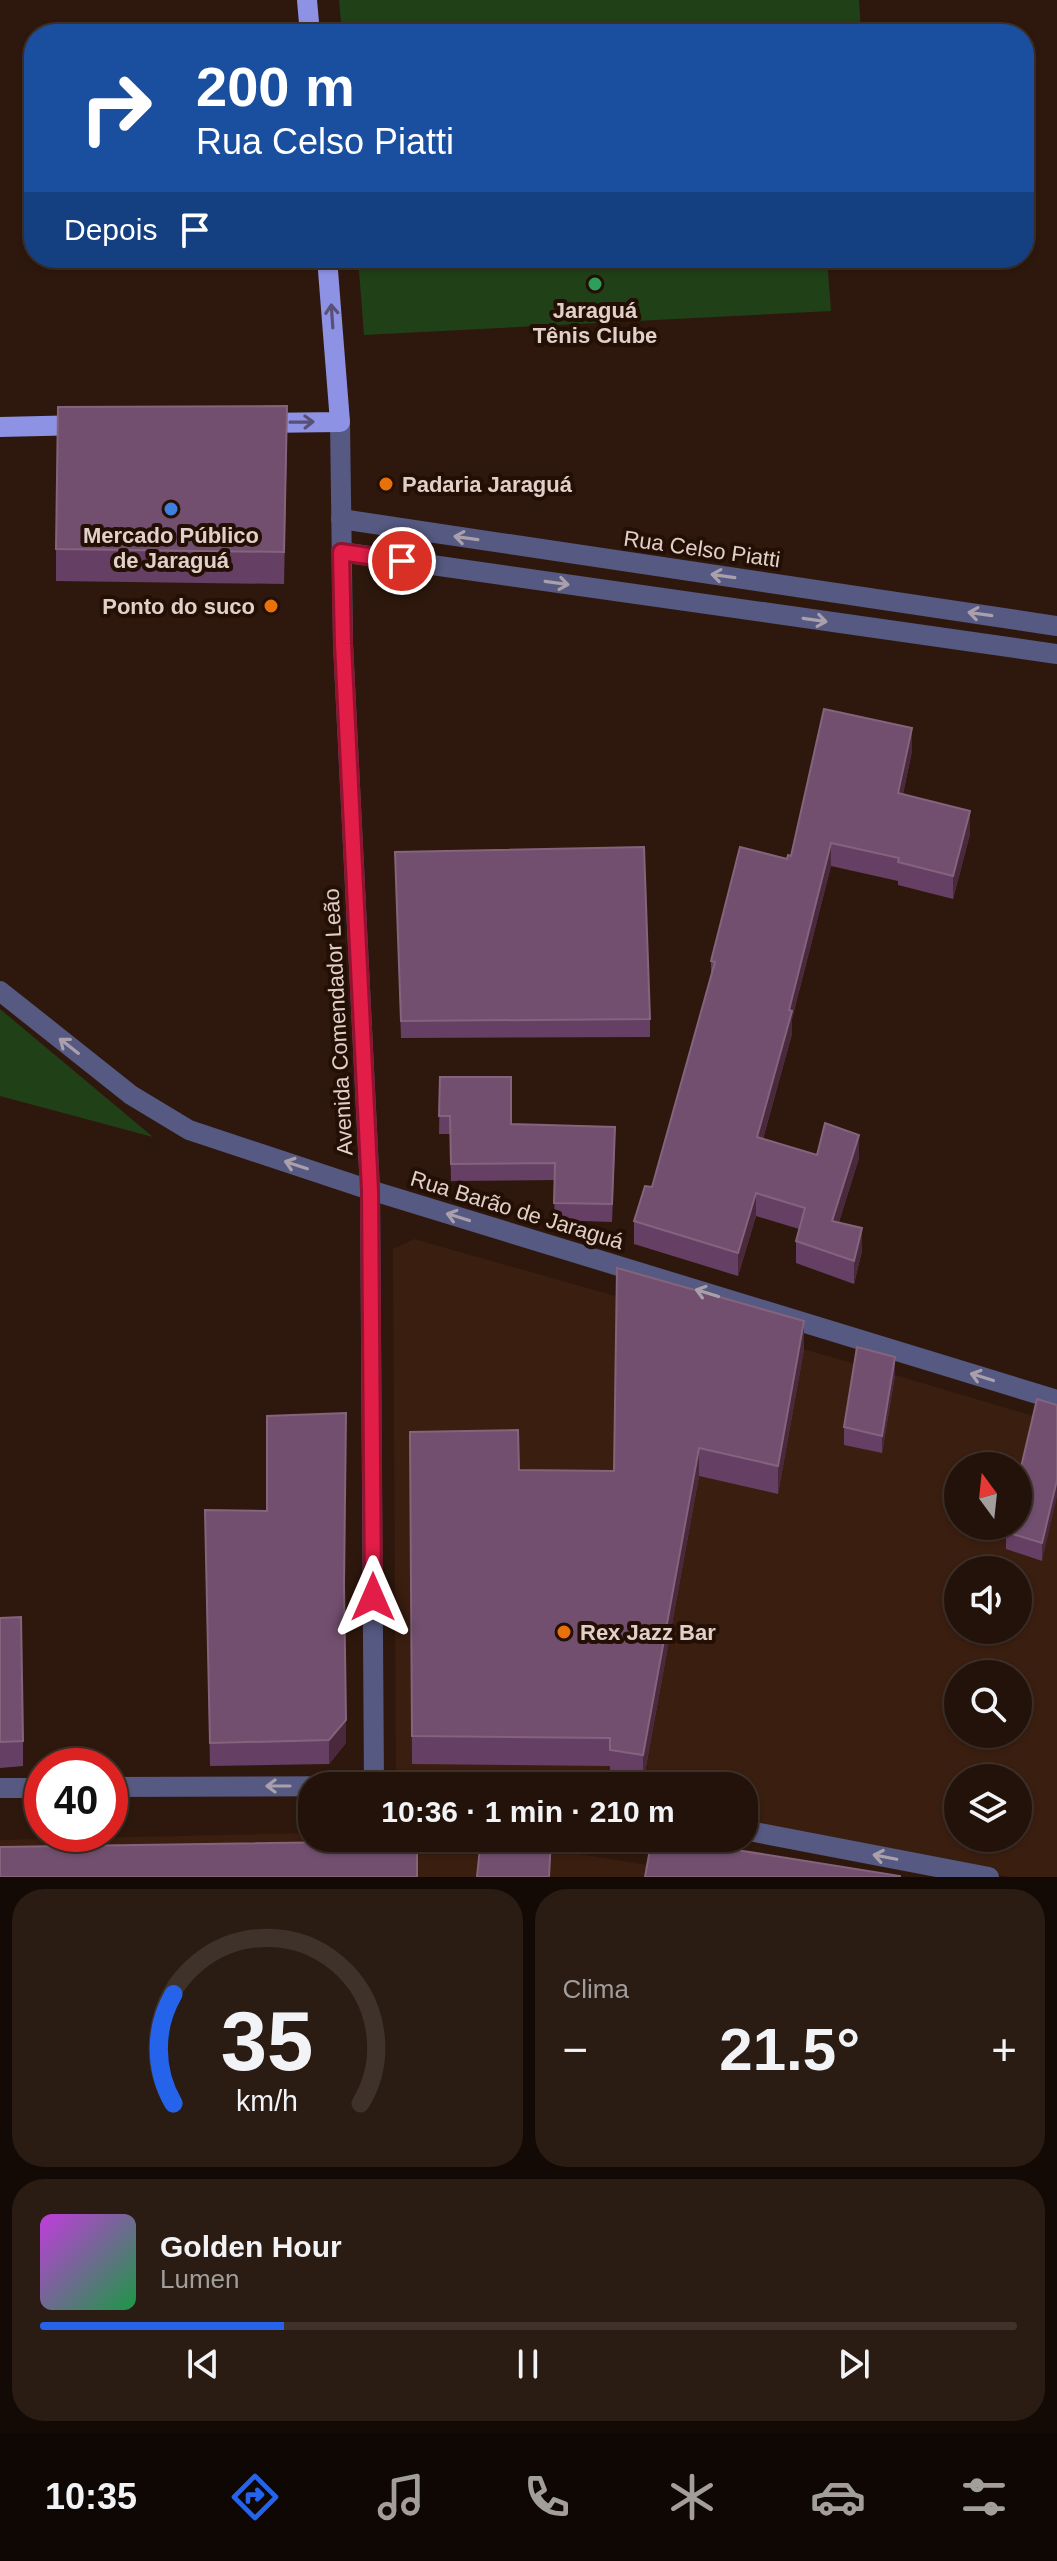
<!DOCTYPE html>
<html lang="pt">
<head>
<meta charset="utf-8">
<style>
  :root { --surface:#22120a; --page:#2a1b13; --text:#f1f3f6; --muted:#a29e9c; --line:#3f322b; --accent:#2563eb }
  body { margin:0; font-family:Helvetica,sans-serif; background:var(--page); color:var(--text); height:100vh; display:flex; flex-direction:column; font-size:30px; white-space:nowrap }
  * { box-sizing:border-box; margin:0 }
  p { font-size:26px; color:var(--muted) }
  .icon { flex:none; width:44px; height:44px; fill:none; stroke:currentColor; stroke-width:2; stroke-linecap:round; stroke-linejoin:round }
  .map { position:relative; height:1877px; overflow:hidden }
  .side { display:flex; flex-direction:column; gap:12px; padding:12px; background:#130a06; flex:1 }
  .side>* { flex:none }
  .guide { position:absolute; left:24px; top:24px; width:1010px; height:244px; border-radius:32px; box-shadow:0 2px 6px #0004,0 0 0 2px var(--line); background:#1a4fa0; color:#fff; overflow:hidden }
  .needle { width:52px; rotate:345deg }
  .buttons { position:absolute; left:944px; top:1452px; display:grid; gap:16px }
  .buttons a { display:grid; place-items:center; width:88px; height:88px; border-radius:50%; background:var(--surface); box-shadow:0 2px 6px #0004,0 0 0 2px var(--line); font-size:40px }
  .speed { position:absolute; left:24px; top:1748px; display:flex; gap:16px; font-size:40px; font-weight:700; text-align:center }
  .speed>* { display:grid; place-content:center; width:104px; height:104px; border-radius:50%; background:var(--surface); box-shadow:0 2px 6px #0004,0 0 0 2px var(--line); line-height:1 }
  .speed .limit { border:12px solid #d22; background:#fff; color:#111 }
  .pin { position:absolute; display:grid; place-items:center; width:68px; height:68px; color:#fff; margin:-34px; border:4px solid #fff; border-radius:50%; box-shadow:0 2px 8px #0007 }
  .me { position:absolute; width:88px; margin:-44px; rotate:0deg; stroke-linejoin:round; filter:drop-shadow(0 0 6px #0008) }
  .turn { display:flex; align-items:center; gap:28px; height:168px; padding:0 40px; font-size:36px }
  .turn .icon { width:104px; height:104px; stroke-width:2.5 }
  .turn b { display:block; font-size:56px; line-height:68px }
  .then { display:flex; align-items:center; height:76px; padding:0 40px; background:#0003; gap:16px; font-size:30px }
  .big { font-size:60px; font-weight:700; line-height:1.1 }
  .side .card { flex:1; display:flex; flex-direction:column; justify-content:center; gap:12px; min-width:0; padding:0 28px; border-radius:32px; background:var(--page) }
  .side .dial { align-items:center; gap:0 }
  .dial svg { height:208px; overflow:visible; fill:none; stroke:var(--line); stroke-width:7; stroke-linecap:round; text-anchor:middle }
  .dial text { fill:var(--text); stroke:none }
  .song { display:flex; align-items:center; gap:24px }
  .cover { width:96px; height:96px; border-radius:12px; background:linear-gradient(135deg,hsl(290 70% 55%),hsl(140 70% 35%)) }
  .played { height:8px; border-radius:4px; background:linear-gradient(90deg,var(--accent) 25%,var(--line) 25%) }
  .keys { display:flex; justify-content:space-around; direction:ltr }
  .heat { display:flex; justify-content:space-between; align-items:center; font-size:44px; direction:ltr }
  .side .tiles { flex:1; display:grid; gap:12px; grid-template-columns:1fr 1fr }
  .card:last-child { grid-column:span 2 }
  .trip { position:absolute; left:298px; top:1772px; width:460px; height:80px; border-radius:32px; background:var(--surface); box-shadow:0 2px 6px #0004,0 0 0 2px var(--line); font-weight:700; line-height:80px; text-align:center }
  .menu { display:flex; height:128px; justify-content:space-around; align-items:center; background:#0e0704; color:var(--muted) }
  .menu .icon { width:56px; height:56px }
  .menu .current { color:var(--accent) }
  .menu b { font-size:36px; color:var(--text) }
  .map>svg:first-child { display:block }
  .built { fill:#3a1e10; fill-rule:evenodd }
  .green { fill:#204018 }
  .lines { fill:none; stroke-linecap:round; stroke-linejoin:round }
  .minor { stroke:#565981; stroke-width:20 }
  .major { stroke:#8e92e5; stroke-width:20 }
  .wall { fill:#653f64 }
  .shaded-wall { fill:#4a293c }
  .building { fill:#724f6f; stroke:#84637d; stroke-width:2 }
  .oneway { stroke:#595075 }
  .oneway2 { stroke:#a9a0ac }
  .route-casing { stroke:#92132f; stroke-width:20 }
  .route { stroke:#e11d48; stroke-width:14 }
  .leisure-dot { fill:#2e9e5b; stroke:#240f05; stroke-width:3 }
  .food-dot { fill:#e8710a; stroke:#240f05; stroke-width:3 }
  .shop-dot { fill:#3f7fe0; stroke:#240f05; stroke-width:3 }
  .labels { text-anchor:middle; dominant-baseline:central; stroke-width:8; stroke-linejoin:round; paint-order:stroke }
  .poi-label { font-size:22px; font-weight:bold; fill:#e0d0c9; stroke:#240f05 }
  .street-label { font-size:22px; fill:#e0d0c9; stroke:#240f05 }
</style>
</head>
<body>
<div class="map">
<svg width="1057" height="1877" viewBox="0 0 1057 1877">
  <rect width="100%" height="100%" fill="#2e180d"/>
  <!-- built -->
  <g class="built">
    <path d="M 414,1239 L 895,1375 L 1057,1423 L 1057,1877 L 1011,1877 L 744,1826 L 744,1786 L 454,1786 L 396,1782 L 393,1249 ZM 958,1466 L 1018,1466 L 1018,1526 L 958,1526 ZM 958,1570 L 1018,1570 L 1018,1630 L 958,1630 ZM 958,1674 L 1018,1674 L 1018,1734 L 958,1734 ZM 958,1778 L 1018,1778 L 1018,1838 L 958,1838 Z"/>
    <polygon points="312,1833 312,1838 484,1839 723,1877 0,1877 0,1840"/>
  </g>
  <!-- green -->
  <g class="green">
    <polygon points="339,0 859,0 861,34 342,34"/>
    <polygon points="358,258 827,258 831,311 364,335"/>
    <polygon points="0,1009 153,1137 0,1096"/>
  </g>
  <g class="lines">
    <!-- minor -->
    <g class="minor">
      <polyline points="340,422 343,644 370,1190 374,1785"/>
      <polyline points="341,519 1057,626"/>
      <polyline points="341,552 1057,654"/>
      <polyline points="0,991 131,1095 189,1130 370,1190 1057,1400"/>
      <polyline points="110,1787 384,1786"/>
      <polyline points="0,1788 42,1788"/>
      <polyline points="744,1830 989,1877"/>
    </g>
    <!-- major -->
    <g class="major">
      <polyline points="307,0 310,34"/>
      <polyline points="260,423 340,422 327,258"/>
      <polyline points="0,427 84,425"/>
    </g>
  </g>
  <!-- wall -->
  <g class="wall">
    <polygon points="287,438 284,584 56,581 56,549"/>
    <polygon points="912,751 903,794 970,834 953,899 898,885 898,881 831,866 792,1019 792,1034 763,1139 817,1155 859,1158 839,1222 862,1251 854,1284 796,1263 796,1241 799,1229 756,1216 738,1276 634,1244 634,1221 652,1187 711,977 711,961 787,859"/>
    <polygon points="395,852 650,1019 650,1037 401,1038"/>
    <polygon points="440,1077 511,1124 615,1144 612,1222 554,1220 555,1180 451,1181 450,1134 439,1134"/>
    <polygon points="804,1349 778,1494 699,1476 643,1783 610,1778 610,1766 412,1764 410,1432 519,1470 614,1471"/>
    <polygon points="895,1375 882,1453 844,1445 844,1427"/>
    <polygon points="1057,1405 1042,1561 1006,1549 1006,1532"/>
    <polygon points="205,1533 344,1596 346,1743 329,1764 210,1766"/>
    <polygon points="0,1618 23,1741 23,1766 0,1768"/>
  </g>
  <!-- shaded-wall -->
  <g class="shaded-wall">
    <polygon points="912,728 912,751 898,816 898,793"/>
    <polygon points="970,811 970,834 953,899 953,876"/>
    <polygon points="831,843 831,866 792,1019 792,1034 757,1160 757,1137"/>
    <polygon points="859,1135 859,1158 832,1244 832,1221"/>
    <polygon points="756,1193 756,1216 738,1276 738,1253"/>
    <polygon points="862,1228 862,1251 854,1284 854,1261"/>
    <polygon points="804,1321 804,1349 778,1494 778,1466"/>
    <polygon points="895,1357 895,1375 882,1453 882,1436"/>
    <polygon points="699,1448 699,1476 643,1783 643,1755"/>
    <polygon points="1057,1480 1057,1497 1042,1561 1042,1543"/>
    <polygon points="346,1720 346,1743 329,1764 329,1740"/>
  </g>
  <!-- building -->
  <g class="building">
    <polygon points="287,406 284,552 56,549 58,407"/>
    <polygon points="824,709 912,728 898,793 970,811 953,876 898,862 899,858 831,843 789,1010 792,1011 757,1137 817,1155 825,1123 859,1135 832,1221 862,1228 854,1261 796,1241 805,1208 756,1193 738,1253 634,1221 645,1186 652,1187 715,962 711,961 740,847 787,859 788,855 791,856"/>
    <polygon points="644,847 650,1019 401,1021 395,852"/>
    <polygon points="440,1077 511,1077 511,1124 615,1127 612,1204 554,1203 555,1163 451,1164 450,1116 439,1116"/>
    <polygon points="617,1268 804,1321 778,1466 699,1448 643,1755 610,1750 610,1738 412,1736 410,1432 518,1430 519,1470 614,1471"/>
    <polygon points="857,1347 895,1357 882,1436 844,1427"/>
    <polygon points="1037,1399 1057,1405 1057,1480 1042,1543 1006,1532 1007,1526 1018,1526 1018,1480"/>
    <polygon points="346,1413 344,1584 346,1720 329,1740 210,1743 205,1510 267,1511 267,1416"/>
    <polygon points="21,1617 23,1741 0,1742 0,1618"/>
    <polygon points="481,1838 551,1838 549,1877 477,1877"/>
    <polygon points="652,1838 661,1838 900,1876 900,1877 645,1877"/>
    <polygon points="417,1841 417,1877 0,1877 0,1847"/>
  </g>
  <!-- one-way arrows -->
  <defs><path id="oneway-shaft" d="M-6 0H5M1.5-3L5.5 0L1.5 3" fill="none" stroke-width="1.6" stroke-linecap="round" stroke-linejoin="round" transform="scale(2)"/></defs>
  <g class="oneway">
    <use href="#oneway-shaft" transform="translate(332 316) rotate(-94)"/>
    <use href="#oneway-shaft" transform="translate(302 422) rotate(-1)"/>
  </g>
  <g class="oneway2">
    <use href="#oneway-shaft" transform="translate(466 538) rotate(-172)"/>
    <use href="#oneway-shaft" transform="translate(723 576) rotate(-172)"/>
    <use href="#oneway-shaft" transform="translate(557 583) rotate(8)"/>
    <use href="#oneway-shaft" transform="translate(980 614) rotate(-172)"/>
    <use href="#oneway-shaft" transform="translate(815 620) rotate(8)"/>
    <use href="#oneway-shaft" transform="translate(69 1046) rotate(-142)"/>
    <use href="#oneway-shaft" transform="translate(296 1165) rotate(-162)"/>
    <use href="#oneway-shaft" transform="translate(458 1217) rotate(-163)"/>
    <use href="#oneway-shaft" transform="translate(707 1293) rotate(-163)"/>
    <use href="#oneway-shaft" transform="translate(982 1377) rotate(-163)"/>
    <use href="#oneway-shaft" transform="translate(278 1786) rotate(180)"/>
    <use href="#oneway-shaft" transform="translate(885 1857) rotate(-169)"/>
  </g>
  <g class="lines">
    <defs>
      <polyline id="route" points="373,1597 370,1190 343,644 341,552 402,561"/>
    </defs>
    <!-- route casing -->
    <use href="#route" class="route-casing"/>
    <!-- route -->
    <use href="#route" class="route"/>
  </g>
  <!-- markers -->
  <circle class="leisure-dot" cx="595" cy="284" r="8"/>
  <g class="food-dot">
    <circle cx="386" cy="484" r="8"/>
    <circle cx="271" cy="606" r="8"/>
    <circle cx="564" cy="1632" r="8"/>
  </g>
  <circle class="shop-dot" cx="171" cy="509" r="8"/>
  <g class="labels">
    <!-- poi labels -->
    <g class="poi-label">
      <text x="595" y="310">Jaraguá<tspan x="595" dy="25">Tênis Clube</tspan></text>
      <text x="402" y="484" text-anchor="start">Padaria Jaraguá</text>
      <text x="171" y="535">Mercado Público<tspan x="171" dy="25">de Jaraguá</tspan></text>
      <text x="255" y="606" text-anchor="end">Ponto do suco</text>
      <text x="580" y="1632" text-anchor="start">Rex Jazz Bar</text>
    </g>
    <!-- street labels -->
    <g class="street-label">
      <text transform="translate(702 549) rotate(8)">Rua Celso Piatti</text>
      <text transform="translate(338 1022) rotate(-93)">Avenida Comendador Leão</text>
      <text transform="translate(517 1210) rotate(17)">Rua Barão de Jaraguá</text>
    </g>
  </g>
</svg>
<div class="buttons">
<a><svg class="needle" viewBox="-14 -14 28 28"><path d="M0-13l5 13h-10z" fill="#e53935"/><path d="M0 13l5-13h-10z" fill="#a29e9c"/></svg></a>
<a><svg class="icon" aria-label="sound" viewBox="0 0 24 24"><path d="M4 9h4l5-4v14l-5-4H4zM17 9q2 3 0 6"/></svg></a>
<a><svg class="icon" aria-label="search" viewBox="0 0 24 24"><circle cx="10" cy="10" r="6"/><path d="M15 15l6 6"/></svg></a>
<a><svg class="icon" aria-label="layers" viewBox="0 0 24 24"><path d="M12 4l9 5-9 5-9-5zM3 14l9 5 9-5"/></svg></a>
</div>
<div class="speed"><div class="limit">40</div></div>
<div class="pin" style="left:402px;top:561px;background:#d93025"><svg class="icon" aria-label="arrive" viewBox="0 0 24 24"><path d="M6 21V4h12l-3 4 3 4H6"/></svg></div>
<svg class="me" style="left:373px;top:1597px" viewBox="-20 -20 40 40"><path d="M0-17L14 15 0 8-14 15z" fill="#e11d48" stroke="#fff" stroke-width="4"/></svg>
<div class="trip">10:36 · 1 min · 210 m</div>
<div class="guide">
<div class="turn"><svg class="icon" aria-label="right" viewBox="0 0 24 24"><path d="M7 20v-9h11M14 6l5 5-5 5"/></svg><div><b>200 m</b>Rua Celso Piatti</div></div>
<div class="then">Depois<svg class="icon" aria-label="arrive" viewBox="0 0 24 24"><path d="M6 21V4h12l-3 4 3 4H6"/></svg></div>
</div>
</div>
<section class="side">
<div class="tiles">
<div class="card dial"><svg viewBox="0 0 100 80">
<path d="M14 69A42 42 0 1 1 86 69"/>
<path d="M14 69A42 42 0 0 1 14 27" stroke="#2563eb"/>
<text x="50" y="56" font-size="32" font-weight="700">35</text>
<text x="50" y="72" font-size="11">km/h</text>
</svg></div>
<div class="card"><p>Clima</p>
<div class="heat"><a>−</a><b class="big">21.5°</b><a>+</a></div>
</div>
<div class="card">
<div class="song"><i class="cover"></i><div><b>Golden Hour</b><p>Lumen</p></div></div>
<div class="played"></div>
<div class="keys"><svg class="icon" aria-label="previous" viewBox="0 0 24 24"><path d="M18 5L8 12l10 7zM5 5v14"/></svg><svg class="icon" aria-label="pause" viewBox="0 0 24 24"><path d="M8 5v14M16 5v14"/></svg><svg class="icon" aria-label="next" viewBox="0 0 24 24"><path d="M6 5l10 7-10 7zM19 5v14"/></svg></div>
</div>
</div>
</section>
<nav class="menu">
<b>10:35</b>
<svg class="icon current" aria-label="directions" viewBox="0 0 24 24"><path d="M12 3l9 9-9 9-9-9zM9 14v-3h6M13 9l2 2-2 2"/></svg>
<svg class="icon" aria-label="music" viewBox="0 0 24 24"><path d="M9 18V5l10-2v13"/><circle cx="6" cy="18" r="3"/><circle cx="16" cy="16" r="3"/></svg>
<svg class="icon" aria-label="phone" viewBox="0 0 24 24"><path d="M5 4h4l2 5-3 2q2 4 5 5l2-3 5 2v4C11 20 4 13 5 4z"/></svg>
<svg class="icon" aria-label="climate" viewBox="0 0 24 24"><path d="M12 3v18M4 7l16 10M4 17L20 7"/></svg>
<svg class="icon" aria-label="car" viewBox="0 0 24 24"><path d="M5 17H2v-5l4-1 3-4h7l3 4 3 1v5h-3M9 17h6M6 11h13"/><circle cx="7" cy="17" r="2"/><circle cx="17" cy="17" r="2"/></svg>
<svg class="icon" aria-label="filters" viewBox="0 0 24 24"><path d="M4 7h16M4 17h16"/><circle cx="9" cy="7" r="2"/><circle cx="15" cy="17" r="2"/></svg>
</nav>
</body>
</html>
